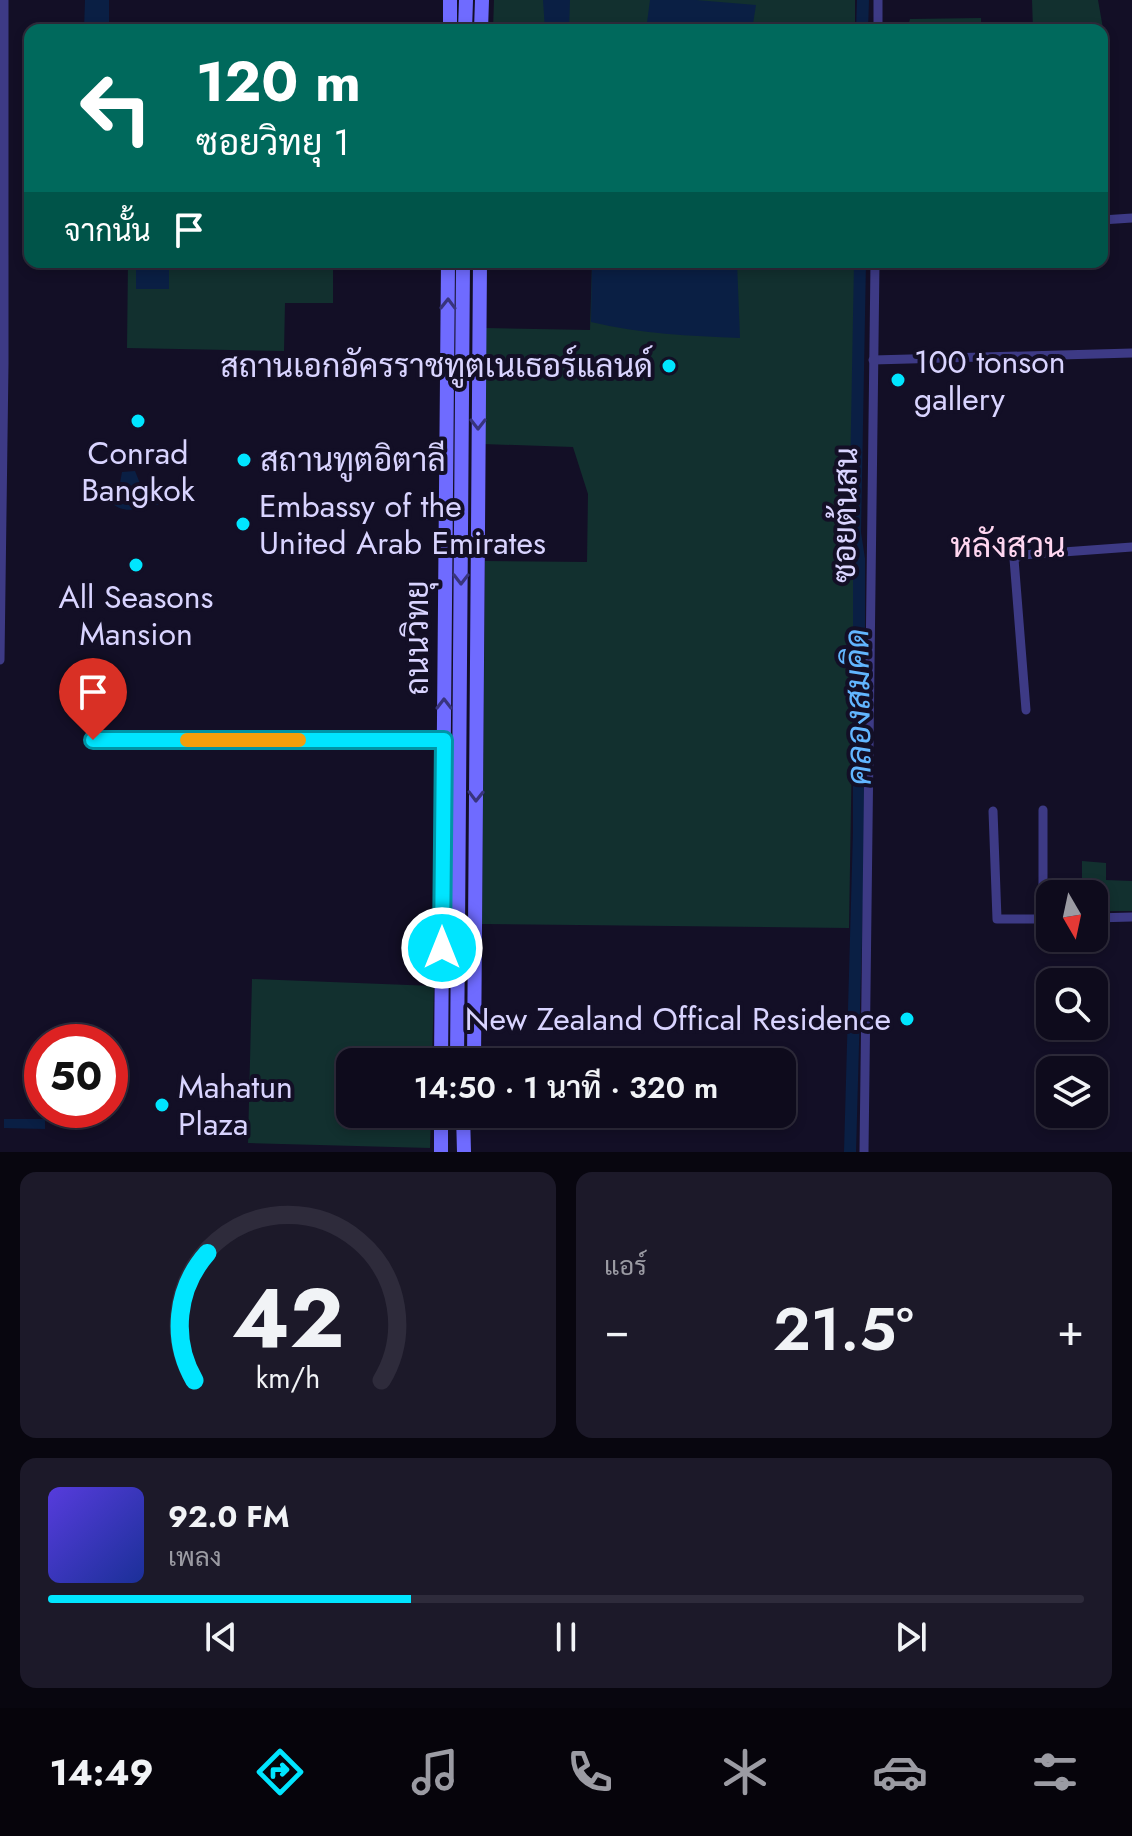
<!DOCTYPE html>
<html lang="th">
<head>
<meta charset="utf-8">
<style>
  :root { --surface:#0e0b1c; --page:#1c1929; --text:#f1f3f6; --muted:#9b9ba3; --line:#2e2b3b; --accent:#00e5ff }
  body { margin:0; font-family:Jost,Sarabun,sans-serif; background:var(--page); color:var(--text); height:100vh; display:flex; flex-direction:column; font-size:30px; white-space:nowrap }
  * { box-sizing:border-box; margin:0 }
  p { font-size:26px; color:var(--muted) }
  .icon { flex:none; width:44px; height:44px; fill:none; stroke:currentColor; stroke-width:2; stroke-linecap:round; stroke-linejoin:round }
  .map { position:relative; height:1152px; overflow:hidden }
  .side { display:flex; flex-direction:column; gap:20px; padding:20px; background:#08060f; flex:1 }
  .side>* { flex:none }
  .top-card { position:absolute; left:24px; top:24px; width:1084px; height:244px; border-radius:16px; box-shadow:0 4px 12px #0003,0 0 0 2px var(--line); background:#00695c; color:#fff; overflow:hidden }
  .needle { width:52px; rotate:171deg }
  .tools { position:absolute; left:1036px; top:880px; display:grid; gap:16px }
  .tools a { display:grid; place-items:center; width:72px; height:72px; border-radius:16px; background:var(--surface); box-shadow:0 4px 12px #0003,0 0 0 2px var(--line); font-size:40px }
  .speed { position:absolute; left:24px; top:1024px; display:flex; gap:16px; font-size:40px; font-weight:700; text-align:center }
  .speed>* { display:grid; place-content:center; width:104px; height:104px; border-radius:50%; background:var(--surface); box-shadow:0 4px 12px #0003,0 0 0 2px var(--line); line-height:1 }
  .speed .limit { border:12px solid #d22; background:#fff; color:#111 }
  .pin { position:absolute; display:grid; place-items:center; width:68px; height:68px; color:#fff; margin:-82px -34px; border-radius:50% 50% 50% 0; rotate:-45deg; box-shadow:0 0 8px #0007 }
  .pin .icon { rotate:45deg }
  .me { position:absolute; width:88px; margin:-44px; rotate:0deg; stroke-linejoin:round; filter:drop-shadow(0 0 6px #0008) }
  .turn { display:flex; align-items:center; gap:28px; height:168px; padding:0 40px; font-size:36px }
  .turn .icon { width:104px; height:104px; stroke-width:2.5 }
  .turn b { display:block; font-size:56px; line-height:68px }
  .then { display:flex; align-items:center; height:76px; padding:0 40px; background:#0003; gap:16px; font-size:30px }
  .big { font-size:60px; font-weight:600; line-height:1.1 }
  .side .card { flex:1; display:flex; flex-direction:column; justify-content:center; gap:12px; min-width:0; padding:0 28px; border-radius:16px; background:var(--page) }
  .side .dial { align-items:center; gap:0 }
  .dial svg { height:208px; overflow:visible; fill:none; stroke:var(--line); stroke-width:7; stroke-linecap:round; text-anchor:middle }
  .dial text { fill:var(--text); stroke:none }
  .song { display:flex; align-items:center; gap:24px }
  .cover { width:96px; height:96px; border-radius:12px; background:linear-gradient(135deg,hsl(250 70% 55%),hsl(230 70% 35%)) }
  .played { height:8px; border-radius:4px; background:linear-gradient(90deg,var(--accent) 35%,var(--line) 35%) }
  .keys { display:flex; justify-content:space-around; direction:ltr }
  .heat { display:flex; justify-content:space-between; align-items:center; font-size:44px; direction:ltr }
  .side .tiles { flex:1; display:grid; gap:20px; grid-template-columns:1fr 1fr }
  .card:last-child { grid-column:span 2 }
  .trip { position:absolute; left:336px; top:1048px; width:460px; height:80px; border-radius:16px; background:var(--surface); box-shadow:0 4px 12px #0003,0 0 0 2px var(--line); font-weight:600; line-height:80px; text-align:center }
  .dock { display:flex; height:128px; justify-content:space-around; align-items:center; background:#06040b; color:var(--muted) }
  .dock .icon { width:56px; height:56px }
  .dock .active { color:var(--accent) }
  .dock b { font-size:36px; color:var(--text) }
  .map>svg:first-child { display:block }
  .green { fill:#12302f }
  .water { fill:#0a1f44 }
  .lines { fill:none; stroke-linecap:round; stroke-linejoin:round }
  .canal { stroke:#0a1f44; stroke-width:12 }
  .street { stroke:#3d3a85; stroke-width:9 }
  .secondary { stroke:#6f6bff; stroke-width:14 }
  .oneway { stroke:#38347d }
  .route-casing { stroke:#0095a6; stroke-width:20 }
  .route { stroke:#00e5ff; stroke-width:14 }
  .slow { stroke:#f59e0b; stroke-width:14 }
  .poi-dot { fill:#00e5ff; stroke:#130f26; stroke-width:3 }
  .labels { text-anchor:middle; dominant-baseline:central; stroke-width:8; stroke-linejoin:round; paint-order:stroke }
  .poi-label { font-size:32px; fill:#d9d4ff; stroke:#130f26; text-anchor:start }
  .street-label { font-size:32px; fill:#d9d4ff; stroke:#130f26 }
  .neighbourhood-label { font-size:34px; fill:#ffd6f0; stroke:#130f26 }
  .water-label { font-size:34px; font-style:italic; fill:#62b6ff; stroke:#130f26 }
</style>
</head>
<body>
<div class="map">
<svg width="1132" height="1152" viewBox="0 0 1132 1152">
  <rect width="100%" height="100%" fill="#130f26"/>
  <!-- green -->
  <g class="green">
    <polygon points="494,0 855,0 855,30 493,30"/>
    <polygon points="1032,0 1098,0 1105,40 1102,40 1102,30 1033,30"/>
    <polygon points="981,18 981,30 907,30 910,19"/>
    <polygon points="128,262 333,262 333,303 285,303 284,351 127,348"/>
    <polygon points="592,262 854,262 855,563 849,928 482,924 485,561 587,562 588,494 573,447 483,444 485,328 590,330"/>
    <polygon points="1082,861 1106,863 1106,880 1132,881 1132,911 1094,911 1094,894 1082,894"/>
    <polygon points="252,979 434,986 432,1062 350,1062 350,1114 431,1114 430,1148 248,1143"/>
  </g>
  <!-- water -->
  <g class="water">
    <polygon points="85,0 109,0 109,29 165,30 84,30"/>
    <polygon points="543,0 570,0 569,30 545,30"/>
    <polygon points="650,0 696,0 756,5 752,30 646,30"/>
    <rect x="136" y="262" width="33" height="27"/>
    <path d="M 592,262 L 737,262 L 740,338 C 690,336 640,334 591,322 Z"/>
    <path d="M 135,471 L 141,486 C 152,487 159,478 171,486 L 170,500 L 157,505 L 148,502 C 143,504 140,507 135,509 C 120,513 104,501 104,487 L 111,482 L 114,490 L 119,489 L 122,472 Z"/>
    <polygon points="4,1119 45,1119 45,1129 4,1128"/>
  </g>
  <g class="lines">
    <!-- canal -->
    <g class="canal">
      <polyline points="862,30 863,0"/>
      <polyline points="850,1152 859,831 859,559 855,533 860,262"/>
    </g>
    <!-- street -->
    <g class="street">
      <polyline points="878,30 878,0"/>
      <polyline points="1102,220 1132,218"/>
      <polyline points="873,360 1132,353"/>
      <polyline points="0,660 4,364 4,0"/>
      <polyline points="1026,710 1014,559 1022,555 1132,547"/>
      <polyline points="93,740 444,740"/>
      <polyline points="993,811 997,919 1050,919"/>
      <polyline points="1094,918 1132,917"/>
      <polyline points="1043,919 1043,810"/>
      <polyline points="864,1152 875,262"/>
    </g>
    <!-- secondary -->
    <g class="secondary">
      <polyline points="450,30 450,0"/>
      <polyline points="465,30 466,0"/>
      <polyline points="481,30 482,0"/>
      <polyline points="441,1062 448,262"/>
      <polyline points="457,1062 463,262"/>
      <polyline points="474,1062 480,262"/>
      <polyline points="441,1114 441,1152"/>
      <polyline points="463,1114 464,1152"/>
    </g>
  </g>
  <!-- one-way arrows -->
  <defs><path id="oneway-chevron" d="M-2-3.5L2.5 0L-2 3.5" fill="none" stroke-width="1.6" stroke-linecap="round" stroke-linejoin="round" transform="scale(2)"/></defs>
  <g class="oneway">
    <use href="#oneway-chevron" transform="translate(448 304) rotate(-89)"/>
    <use href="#oneway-chevron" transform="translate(478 424) rotate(90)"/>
    <use href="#oneway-chevron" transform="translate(461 579) rotate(90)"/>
    <use href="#oneway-chevron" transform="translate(444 704) rotate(-90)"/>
    <use href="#oneway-chevron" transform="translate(476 796) rotate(91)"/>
  </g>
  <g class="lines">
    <defs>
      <polyline id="route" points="93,740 444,740 442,948"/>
    </defs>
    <!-- route casing -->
    <use href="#route" class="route-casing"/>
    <!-- route -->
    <use href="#route" class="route"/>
    <!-- slow -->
    <polyline class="slow" points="187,740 299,740"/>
  </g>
  <!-- markers -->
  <g class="poi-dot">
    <circle cx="669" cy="366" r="8"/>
    <circle cx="898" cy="380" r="8"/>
    <circle cx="138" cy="421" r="8"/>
    <circle cx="244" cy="460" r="8"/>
    <circle cx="243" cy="524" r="8"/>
    <circle cx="136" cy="565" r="8"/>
    <circle cx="907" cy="1019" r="8"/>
    <circle cx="162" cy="1105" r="8"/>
  </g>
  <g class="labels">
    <!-- poi labels -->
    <g class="poi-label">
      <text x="914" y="362">100 tonson<tspan x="914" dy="37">gallery</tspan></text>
      <text x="653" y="366" text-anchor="end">สถานเอกอัครราชทูตเนเธอร์แลนด์</text>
      <text x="138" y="453" text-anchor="middle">Conrad<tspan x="138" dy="37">Bangkok</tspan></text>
      <text x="260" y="460">สถานทูตอิตาลี</text>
      <text x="259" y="506">Embassy of the<tspan x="259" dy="37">United Arab Emirates</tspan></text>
      <text x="136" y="597" text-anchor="middle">All Seasons<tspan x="136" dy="37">Mansion</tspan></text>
      <text x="891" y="1019" text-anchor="end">New Zealand Offical Residence</text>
      <text x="178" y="1087">Mahatun<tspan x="178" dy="37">Plaza</tspan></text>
    </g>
    <!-- street labels -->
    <g class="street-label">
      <text transform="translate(845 515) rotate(-89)">ซอยต้นสน</text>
      <text transform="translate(417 638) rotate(-90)">ถนนวิทยุ</text>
    </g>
    <!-- neighbourhood labels -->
    <g class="neighbourhood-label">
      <text x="1008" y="545">หลังสวน</text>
    </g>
    <!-- water labels -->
    <g class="water-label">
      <text transform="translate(858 707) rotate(-91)">คลองสมคิด</text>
    </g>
  </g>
</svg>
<div class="tools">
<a><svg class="needle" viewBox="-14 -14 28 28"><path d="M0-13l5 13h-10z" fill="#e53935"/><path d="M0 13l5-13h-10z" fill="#9b9ba3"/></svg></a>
<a><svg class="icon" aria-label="search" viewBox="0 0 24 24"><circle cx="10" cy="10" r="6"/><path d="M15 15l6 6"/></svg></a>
<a><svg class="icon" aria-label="layers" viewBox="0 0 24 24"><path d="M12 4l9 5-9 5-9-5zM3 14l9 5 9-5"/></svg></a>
</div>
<div class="speed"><div class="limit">50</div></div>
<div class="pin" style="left:93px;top:740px;background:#d93025"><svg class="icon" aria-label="arrive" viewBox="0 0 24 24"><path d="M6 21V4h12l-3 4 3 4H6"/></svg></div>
<svg class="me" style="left:442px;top:948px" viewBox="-20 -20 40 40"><circle r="17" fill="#00e5ff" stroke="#fff" stroke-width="3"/><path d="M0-11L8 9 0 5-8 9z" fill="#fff"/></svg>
<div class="trip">14:50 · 1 นาที · 320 m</div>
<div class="top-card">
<div class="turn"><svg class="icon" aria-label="left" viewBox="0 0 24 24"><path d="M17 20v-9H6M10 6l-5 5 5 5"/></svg><div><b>120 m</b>ซอยวิทยุ 1</div></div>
<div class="then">จากนั้น<svg class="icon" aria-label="arrive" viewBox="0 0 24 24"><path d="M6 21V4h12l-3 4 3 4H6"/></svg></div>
</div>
</div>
<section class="side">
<div class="tiles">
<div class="card dial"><svg viewBox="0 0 100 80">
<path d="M14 69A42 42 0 1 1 86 69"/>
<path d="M14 69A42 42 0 0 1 19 20" stroke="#00e5ff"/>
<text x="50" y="56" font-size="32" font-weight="700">42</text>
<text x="50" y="72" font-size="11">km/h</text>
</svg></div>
<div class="card"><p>แอร์</p>
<div class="heat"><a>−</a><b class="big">21.5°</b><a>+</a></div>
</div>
<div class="card">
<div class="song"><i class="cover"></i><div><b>92.0 FM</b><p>เพลง</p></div></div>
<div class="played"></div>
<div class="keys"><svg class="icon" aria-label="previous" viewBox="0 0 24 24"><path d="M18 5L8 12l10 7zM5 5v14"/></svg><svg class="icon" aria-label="pause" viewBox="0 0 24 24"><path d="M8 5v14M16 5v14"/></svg><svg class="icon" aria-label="next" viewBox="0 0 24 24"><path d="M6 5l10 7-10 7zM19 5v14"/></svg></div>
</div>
</div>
</section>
<nav class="dock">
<b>14:49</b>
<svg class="icon active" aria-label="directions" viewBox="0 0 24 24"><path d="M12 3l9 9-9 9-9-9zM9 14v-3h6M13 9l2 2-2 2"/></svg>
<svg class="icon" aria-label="music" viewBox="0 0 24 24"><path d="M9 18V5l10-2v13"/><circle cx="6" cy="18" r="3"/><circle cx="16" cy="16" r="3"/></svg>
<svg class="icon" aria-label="phone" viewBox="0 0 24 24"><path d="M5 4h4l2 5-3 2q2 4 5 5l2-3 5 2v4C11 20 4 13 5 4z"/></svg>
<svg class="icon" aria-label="climate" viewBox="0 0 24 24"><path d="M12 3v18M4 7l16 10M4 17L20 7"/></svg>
<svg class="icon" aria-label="car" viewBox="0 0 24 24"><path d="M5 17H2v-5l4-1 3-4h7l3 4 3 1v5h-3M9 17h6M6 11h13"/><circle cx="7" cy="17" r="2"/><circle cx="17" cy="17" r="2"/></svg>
<svg class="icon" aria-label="filters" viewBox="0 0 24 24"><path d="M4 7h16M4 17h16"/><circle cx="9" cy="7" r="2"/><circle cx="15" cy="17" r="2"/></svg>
</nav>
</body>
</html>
